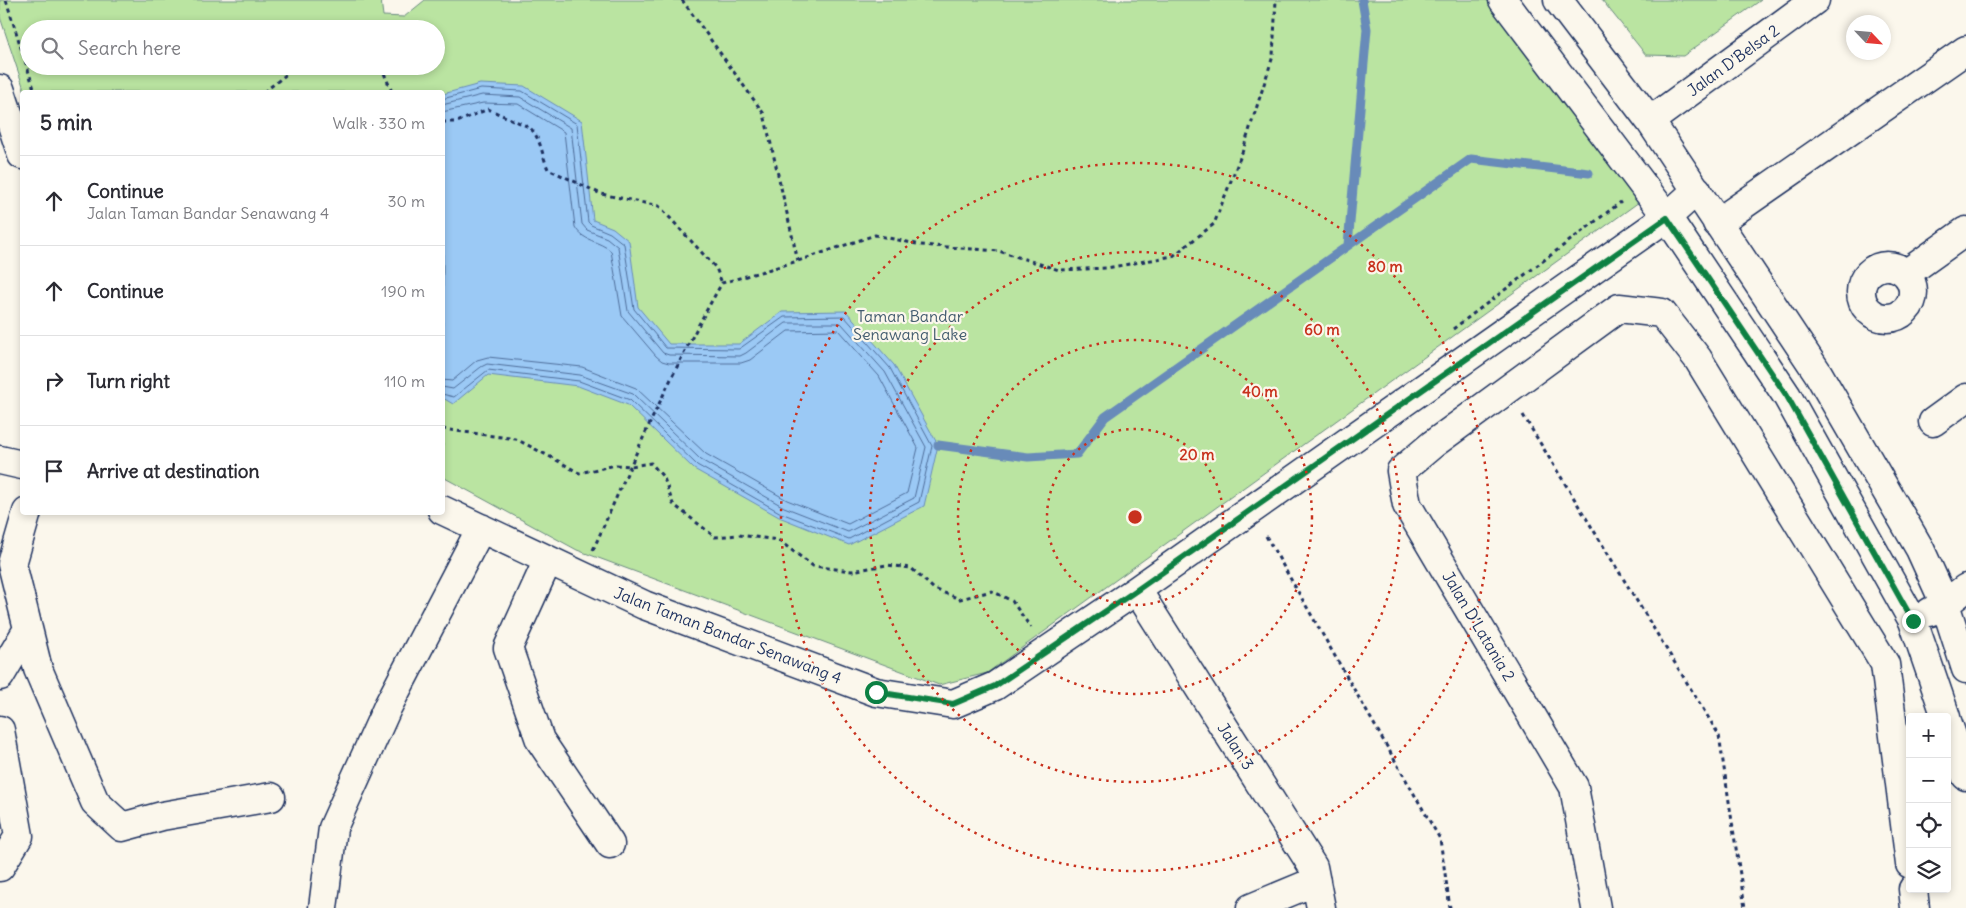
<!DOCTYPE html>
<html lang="en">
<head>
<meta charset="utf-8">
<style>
	:root { --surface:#fff; --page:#f7f7f7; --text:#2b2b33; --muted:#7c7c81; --line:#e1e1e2 }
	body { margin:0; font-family:Delius,sans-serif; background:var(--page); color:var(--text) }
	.controls { position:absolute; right:15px; bottom:15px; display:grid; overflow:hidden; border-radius:5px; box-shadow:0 2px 8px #0003 }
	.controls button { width:45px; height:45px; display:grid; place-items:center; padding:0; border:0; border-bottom:1px solid var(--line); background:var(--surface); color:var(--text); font:25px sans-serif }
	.compass { position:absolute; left:1846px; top:15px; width:45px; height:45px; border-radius:50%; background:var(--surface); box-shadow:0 2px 8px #0003; rotate:116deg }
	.stop { position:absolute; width:15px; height:15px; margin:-11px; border:4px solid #0b8043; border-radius:50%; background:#fff }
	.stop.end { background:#0b8043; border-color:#fff; box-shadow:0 1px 5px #0008 }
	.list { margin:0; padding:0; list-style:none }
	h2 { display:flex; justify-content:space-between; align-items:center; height:65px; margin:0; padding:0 20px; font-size:21px }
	h2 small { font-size:16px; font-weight:400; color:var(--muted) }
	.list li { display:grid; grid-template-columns:32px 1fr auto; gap:15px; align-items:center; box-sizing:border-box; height:90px; padding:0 20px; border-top:1px solid var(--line) }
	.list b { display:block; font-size:19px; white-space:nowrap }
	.list p { margin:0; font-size:16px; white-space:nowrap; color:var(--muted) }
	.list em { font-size:16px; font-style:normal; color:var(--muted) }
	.icon { flex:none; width:28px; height:28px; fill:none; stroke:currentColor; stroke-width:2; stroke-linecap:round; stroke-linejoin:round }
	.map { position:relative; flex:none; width:1966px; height:908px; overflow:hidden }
	.search { position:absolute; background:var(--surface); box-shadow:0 2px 8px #0003; left:20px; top:20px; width:425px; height:55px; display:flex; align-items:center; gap:12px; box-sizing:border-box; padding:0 18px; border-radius:28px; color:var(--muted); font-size:19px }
	.panel { position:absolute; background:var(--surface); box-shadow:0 2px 8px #0003; left:20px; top:90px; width:425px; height:425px; border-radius:5px }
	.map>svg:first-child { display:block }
</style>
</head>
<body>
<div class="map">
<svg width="1966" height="908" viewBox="0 0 1966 908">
	<rect width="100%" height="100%" fill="#fbf7ec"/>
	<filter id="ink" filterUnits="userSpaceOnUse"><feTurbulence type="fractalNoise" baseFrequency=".02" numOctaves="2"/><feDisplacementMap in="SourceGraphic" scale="10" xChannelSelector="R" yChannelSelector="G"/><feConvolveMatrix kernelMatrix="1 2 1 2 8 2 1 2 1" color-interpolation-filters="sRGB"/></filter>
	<g filter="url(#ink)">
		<path fill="#bae4a1" stroke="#6a8a80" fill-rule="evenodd" d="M0,0H381L383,16L404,17L425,0H1487L1639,202L987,673L939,685L577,550L443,477L442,92H25L0,17ZM29,29H436V66H29Z
			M1602,0H1761L1683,56L1646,55Z"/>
		<path fill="#9bc9f5" stroke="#688bb9" d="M480,84L524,86L582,121L593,220L613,228L629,241L638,307L669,344H739L782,312L846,311L894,365L938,445L924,506L849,545L779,517L694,469L628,405L578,386L488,375L453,404L443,398V94Z"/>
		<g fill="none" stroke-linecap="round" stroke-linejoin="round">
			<path stroke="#4e6d9a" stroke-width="1" d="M442,99L481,89L522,91L577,124L588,222L591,225L610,233L624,244L634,309L666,348L739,349L784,317L844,316L890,368L932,446L919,502L849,539L781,513L697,465L630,400L579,381L488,370L454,397L442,394
				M442,105L482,95L520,97L571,128L582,224L587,230L607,238L618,247L628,311L663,353L669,355L740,356L746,353L786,323H841L885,372L926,447L914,498L848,532L784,507L701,460L633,394L580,375L487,364L481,367L453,389L442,387
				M442,112L483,103L518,104L564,132L575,227C582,241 600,241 611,251L622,316L656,356L662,361L669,363H741L750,360L788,331L838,330L879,376L918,448L907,493L848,524L787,500L706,454L636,388L582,367L488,357L477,360L452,381L442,380"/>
			<path stroke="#688bb9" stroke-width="9" d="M1348,245L1367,29L1362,0
				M938,445L1028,457L1077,454L1105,417L1471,159L1589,173"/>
			<defs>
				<path id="minor" d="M1503,0L1667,217L1787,396L1913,621L1946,717
					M1558,0L1650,121L1818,373L1920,549L1945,604L1966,669
					M0,89L22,155
					M1650,121L1815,0
					M1717,223L1966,50
					M1861 292a26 26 0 1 1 52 0a26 26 0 1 1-52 0Z
					M1907,273L1966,231
					M1933,422L1966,398
					M0,460L22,465
					M442,510L644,605L876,692L953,704L995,686L1137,590L1667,217L1697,190
					M27,512L12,564L38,669L95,802L122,827L162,816L271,797
					M548,560L508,648L540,740L610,844
					M1137,590L1313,867L1321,908
					M1930,612L1945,604L1966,588
					M0,676L28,629
					M1947,721L1966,776
					M0,730L19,836L0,867
					M1913,889L1915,908
					M323,908L333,828L388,706L481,528
					M1251,908L1316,881
					M1596,908L1574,787L1407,505L1401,471L1433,444L1619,308L1662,313L1698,359L1885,664L1910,864"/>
			</defs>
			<use href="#minor" stroke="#1b2f5e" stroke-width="31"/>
			<path stroke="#1b2f5e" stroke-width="3" stroke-dasharray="4 4" stroke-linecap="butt" d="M6,0L35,92
				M682,0L764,114L798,261
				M340,29L348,22L364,29
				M381,66L392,92
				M264,92L297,66
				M442,122H457L488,109L529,127C541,137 542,156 548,169L601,194L659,206L716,268L722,283
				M1453,329L1621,202
				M1523,415L1719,735L1745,908
				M442,429L516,439L560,462L579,473L616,465L631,466L651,463L664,478L673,504L715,537L739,535L778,540L813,566L852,571L887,565L911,568L934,589L960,599L992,591L1012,601L1031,628
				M1266,536L1440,839L1450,908
				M593,550C633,460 672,369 722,283L798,261L875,235L921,245L999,251L1059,270L1107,268L1173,256L1214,224L1243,150L1273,56L1276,0"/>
			<use href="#minor" stroke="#fbf7ec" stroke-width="28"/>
		</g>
	</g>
	<g fill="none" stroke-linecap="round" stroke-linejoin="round" filter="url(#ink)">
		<path stroke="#0b8043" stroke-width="6" d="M876,692L953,704L995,686L1137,590L1667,218L1787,396L1913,621"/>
	</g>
	<g fill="none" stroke="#c8321e" stroke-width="2.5" stroke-dasharray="2.5 5">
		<circle cx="1135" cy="517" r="88"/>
		<circle cx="1135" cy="517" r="177"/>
		<circle cx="1135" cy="517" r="265"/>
		<circle cx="1135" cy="517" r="354"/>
	</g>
	<g text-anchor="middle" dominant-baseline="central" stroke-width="4.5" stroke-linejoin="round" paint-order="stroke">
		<g font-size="16" fill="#1b2f5e" stroke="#fbf7ec">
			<text transform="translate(1733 60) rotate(-36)">Jalan D'Belsa 2</text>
			<text transform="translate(1479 626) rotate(59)">Jalan D’Latania 2</text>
			<text transform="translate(728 635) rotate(21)">Jalan Taman Bandar Senawang 4</text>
			<text transform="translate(1236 746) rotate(57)">Jalan 3</text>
		</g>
		<g font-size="16" fill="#435c6f" stroke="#fbf7ec">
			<text x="910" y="316">Taman Bandar<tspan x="910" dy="18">Senawang Lake</tspan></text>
		</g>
	</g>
	<circle cx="1135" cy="517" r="8" fill="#c8321e" stroke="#fbf7ec" stroke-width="2.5"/>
	<g font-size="15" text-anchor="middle" font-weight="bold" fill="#c8321e" stroke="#fbf7ec" stroke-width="4.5" stroke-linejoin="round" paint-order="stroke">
		<text x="1385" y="272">80 m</text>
		<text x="1322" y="335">60 m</text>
		<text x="1260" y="397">40 m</text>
		<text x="1197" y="460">20 m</text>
	</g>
</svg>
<div class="controls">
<button>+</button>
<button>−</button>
<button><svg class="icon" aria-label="locate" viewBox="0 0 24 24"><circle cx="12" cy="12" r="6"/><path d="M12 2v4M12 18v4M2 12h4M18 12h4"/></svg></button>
<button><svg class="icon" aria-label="layers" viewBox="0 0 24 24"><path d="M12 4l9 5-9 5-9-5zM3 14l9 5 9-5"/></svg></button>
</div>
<svg class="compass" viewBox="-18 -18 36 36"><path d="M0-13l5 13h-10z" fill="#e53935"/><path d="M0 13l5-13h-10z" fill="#7c7c81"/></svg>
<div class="stop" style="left:876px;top:692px"></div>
<div class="stop end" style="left:1913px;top:621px"></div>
<div class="search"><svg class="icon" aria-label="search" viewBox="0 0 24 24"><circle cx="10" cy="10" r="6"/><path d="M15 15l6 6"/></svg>Search here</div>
<section class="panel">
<h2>5 min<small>Walk · 330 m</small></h2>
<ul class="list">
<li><svg class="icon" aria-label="ahead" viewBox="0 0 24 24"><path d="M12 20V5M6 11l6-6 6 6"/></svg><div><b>Continue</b><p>Jalan Taman Bandar Senawang 4</p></div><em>30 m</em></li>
<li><svg class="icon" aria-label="ahead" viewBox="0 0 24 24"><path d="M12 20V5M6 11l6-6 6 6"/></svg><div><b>Continue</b></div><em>190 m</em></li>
<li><svg class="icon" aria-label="right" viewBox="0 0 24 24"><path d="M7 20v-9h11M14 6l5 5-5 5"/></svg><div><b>Turn right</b></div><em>110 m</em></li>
<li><svg class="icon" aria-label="arrive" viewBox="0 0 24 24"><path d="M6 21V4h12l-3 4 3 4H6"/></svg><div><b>Arrive at destination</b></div></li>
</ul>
</section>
</div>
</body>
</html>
